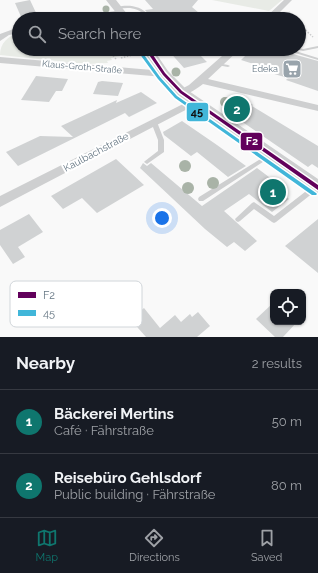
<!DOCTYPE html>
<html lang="en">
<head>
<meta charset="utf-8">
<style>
	:root { --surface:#171b24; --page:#20242c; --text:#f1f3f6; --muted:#9ea1a6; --line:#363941; --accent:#0f766e }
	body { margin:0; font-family:Raleway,sans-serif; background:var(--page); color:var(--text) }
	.controls { position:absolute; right:12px; bottom:12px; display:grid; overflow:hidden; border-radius:8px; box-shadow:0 1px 3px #0004 }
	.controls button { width:36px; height:36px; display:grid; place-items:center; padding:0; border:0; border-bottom:1px solid var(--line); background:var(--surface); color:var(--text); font:20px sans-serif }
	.you { position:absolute; left:162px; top:218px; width:14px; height:14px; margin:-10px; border:3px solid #fff; border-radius:50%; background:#1a73e8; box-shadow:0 0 0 6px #1a73e833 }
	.badge { display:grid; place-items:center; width:26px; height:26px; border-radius:50%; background:var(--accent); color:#fff; font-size:13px; font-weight:700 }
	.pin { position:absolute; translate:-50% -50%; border:2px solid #fff; box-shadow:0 1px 4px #0006 }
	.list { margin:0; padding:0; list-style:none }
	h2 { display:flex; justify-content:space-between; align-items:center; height:52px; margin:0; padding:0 16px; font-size:17px }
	h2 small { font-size:13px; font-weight:400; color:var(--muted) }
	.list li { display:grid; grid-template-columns:26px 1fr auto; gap:12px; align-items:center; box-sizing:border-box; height:64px; padding:0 16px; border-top:1px solid var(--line) }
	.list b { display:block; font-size:15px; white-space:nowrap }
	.list p { margin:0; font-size:13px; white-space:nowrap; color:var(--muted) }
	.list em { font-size:13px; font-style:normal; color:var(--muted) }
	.icon { flex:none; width:22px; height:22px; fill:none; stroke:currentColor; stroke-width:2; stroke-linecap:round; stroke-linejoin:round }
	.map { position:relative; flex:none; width:318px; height:337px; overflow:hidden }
	.search { position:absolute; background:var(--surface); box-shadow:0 1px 3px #0004; left:12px; right:12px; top:12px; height:44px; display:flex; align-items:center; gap:10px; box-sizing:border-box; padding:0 14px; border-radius:22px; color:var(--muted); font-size:15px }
	.sheet { height:180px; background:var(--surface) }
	nav { display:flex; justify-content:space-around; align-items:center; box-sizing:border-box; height:56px; border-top:1px solid var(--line); background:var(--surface); font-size:11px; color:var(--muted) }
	nav a { display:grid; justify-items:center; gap:2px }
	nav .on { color:var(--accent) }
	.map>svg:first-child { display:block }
</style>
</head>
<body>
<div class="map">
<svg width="318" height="337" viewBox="0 0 318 337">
	<rect width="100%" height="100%" fill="#f9f9f9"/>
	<path fill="#e8ebe6" d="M212,0H282L269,11Z
		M19,33V49H128L130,54L111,58L112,60L107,61L108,63L86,64L0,55C0,43 8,36 19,33Z"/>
	<path fill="#d0d2d3" d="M30,0L38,17L22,19L15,3Z
		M145,0H198L192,7L206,19H135V12L145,17L150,16L145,10L153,9Z
		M167,49H194L207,62L184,68Z
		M252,49H275L318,61V91L286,80L288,78L264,71L266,68L241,60Z
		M36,76L68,79L62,91H56L49,102L21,100Z
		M102,81L123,83L118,96L93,94L98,82Z
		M141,92L157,103L129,117L125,113L18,166L6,152L40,136L73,137L61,126L117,100L116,103Z
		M242,97L253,105L252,106L318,146V168L312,164L308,167L222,108Z
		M182,121L217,145L246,166L228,177L197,152L191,156L164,135L163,132Z
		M116,159L144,185L97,213L82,198L63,209L51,196Z
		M143,163L147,166L151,163L202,206L257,168L273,180L268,183L289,199L272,212L249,194L224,211L257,241L245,251L234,242L227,247L205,229L140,168Z
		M29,214L43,232L18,247L25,257L13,264L0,245V230Z
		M318,219V273L285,246Z
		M273,303V322H297L283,337H275L256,319Z
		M144,308L160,328L175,315L181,322L190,314L192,317L198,312L210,326L197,337H146L130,319Z"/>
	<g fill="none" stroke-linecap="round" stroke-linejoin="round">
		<path stroke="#cbcccd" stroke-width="1.5" stroke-dasharray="1.5 1.5" stroke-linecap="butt" d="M289,12L295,19
			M299,24L313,37
			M107,49L116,59
			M121,58L136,54"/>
		<path fill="#cecfd0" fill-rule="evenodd" d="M122,6C133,5 141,7 149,15L146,16C137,7 129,7 118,9L116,8Z
			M318,46V48L303,51L296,49H299V48L303,49Z
			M282,49H289L318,58V60Z
			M217,63L228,65L230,66L228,67L217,65Z
			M154,120L157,122L164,140V152L147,164L144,162L145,161L158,151V140L151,122Z
			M270,153L273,155L272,156L203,201H199L198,199L199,197Z
			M314,185H318V189L276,222L274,223L272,222L254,209L240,221L238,222L236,221L235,219L252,203L254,202L274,216Z"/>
		<path fill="#cecfd0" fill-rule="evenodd" d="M284,0H292L273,19H264Z
			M121,10L125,12L124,14L94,19H75L79,17Z
			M19,27V33L9,35L0,41V34Z
			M230,49H240L208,79L318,105V111L203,84C196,89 186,97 177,94L176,92L189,85Z
			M0,57L164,71L169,74L164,77L0,63Z
			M193,99L197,100L198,102L197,104L0,207V196Z"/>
		<path fill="#cecfd0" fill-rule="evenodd" d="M106,0H116L131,19H121Z
			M141,49H153L168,71L186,89L318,179V194L312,192L176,95L160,77Z"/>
		<defs>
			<path id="bus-1" d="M145,49H149L165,73L182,91L318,185V190L180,93L163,75Z"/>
			<path id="bus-2" d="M140,52H142L160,77L177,96L316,193L317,194L316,195H312L175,98L158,79L139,53Z"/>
		</defs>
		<use href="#bus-1" stroke="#fff" stroke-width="3"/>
		<use href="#bus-2" stroke="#fff" stroke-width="3"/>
		<use href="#bus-1" fill="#62005b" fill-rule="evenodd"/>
		<use href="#bus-2" fill="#41b6d9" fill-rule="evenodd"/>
	</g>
	<g fill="#a9b3a7">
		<circle cx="106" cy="9" r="3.5"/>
		<circle cx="176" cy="72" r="4.5"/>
		<circle cx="225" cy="102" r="5"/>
		<circle cx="185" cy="166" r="6"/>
		<circle cx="213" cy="183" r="6"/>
		<circle cx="188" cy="188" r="6"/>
	</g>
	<defs>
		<symbol id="supermarket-square" viewBox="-11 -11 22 22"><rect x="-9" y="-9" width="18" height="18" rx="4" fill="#99a4ac" stroke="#fff"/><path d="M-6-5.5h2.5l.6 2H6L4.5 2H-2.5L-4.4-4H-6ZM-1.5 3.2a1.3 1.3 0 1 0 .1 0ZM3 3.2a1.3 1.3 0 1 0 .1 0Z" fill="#fff"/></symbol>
	</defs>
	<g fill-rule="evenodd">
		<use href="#supermarket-square" x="281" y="58" width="22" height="22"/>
	</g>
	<g text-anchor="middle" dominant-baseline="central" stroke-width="4" stroke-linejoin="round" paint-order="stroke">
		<g font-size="9" fill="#657683" stroke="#fff">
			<text transform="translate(82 67) rotate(5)">Klaus-Groth-Straße</text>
		</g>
		<g font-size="9" fill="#657683" stroke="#fff" text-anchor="end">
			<text x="278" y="69">Edeka</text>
		</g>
		<g font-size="10" fill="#657683" stroke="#fff">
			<text transform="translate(96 152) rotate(-28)">Kaulbachstraße</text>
		</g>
	</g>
	<rect x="10" y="281" width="132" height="46" rx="6" fill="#fff" stroke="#d1d6da" stroke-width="1"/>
	<rect x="18" y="292" width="18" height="6" fill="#62005b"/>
	<rect x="18" y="310" width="18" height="6" fill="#41b6d9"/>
	<g font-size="11" fill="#657683">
		<text x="43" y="299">F2</text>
		<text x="43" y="317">45</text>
	</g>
	<g stroke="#fff" stroke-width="1.5">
		<rect x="186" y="102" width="23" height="20" rx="4" fill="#41b6d9"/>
		<rect x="240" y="132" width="23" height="19" rx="4" fill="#62005b"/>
	</g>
	<g font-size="11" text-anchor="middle" font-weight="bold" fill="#fff">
		<text x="252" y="145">F2</text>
	</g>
	<g font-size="11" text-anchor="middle" font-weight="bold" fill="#111">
		<text x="197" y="116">45</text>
	</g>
</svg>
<div class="controls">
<button><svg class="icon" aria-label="locate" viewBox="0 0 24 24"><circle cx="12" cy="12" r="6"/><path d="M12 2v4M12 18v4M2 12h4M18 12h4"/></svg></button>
</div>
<div class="you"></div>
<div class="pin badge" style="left:273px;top:192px">1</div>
<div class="pin badge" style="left:237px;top:109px">2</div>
<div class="search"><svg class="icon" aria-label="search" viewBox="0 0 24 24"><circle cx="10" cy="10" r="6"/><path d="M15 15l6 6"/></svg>Search here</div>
</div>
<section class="sheet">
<h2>Nearby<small>2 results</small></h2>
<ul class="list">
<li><span class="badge">1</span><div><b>Bäckerei Mertins</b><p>Café · Fährstraße</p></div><em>50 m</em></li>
<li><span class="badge">2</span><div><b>Reisebüro Gehlsdorf</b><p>Public building · Fährstraße</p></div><em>80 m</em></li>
</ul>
</section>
<nav>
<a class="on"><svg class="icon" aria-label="map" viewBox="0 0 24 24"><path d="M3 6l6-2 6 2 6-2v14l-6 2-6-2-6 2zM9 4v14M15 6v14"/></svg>Map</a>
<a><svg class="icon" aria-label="directions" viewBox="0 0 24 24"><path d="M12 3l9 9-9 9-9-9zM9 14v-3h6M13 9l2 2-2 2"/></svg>Directions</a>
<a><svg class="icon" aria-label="saved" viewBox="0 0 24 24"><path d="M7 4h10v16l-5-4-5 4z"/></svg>Saved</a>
</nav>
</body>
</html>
